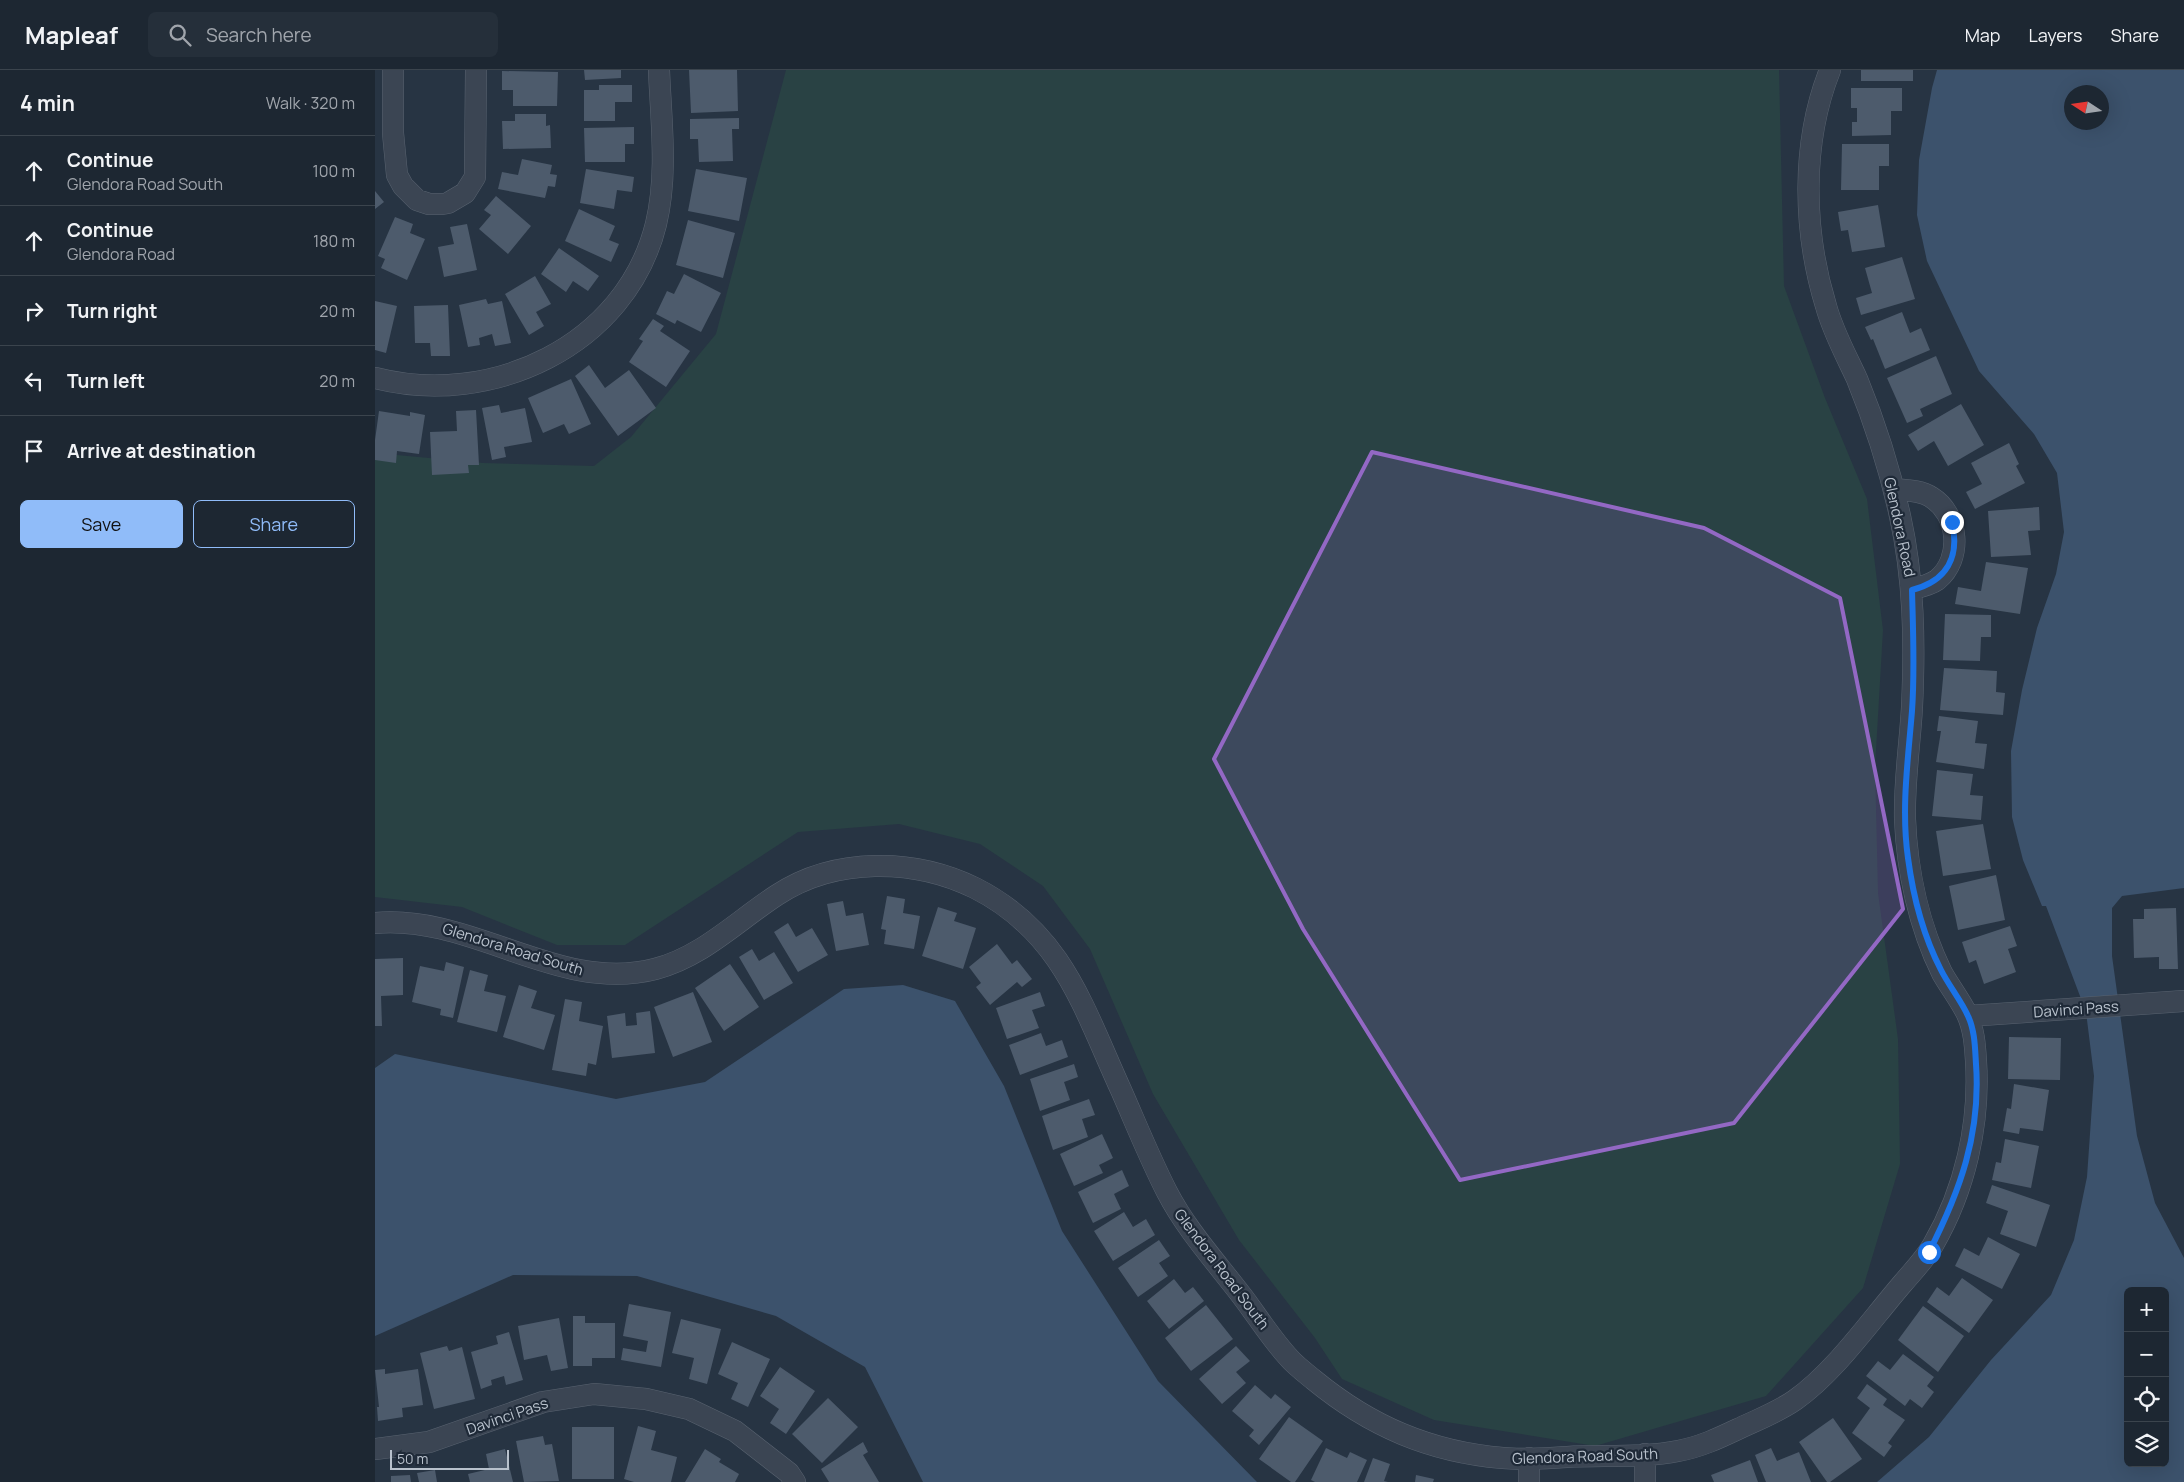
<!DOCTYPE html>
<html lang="en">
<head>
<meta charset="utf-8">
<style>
	:root { --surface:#1d2732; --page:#252f3a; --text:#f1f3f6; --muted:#a0a5ac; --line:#3b444d; --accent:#90bcf9 }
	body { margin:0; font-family:Manrope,sans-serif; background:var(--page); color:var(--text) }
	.controls { position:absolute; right:15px; bottom:15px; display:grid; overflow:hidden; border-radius:8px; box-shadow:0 5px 20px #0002 }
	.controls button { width:45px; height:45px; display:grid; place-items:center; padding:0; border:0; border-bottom:1px solid var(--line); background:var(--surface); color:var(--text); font:25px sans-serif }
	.compass { position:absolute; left:1689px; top:15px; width:45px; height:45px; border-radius:50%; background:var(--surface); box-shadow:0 5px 20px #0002; rotate:282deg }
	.scale { position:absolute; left:15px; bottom:12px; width:119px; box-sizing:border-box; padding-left:5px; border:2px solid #b8c1cc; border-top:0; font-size:14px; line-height:18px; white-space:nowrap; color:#b8c1cc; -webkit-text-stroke:4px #1f2a38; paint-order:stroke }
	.stop { position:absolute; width:15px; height:15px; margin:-11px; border:4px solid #1a73e8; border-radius:50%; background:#fff }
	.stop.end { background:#1a73e8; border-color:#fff; box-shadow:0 1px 5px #0008 }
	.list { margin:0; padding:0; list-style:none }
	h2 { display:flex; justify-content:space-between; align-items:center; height:65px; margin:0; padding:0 20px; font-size:21px }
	h2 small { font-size:16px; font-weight:400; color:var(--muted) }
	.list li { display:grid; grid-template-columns:32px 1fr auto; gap:15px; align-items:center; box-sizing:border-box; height:70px; padding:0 20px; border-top:1px solid var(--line) }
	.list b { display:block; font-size:19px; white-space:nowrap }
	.list p { margin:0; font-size:16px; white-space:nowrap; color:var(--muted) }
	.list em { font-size:16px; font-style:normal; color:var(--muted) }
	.actions { display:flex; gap:10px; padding:15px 20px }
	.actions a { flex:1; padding:11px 0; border:1px solid var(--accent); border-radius:8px; text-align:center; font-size:18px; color:var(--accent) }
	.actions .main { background:var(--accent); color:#111 }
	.icon { flex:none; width:28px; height:28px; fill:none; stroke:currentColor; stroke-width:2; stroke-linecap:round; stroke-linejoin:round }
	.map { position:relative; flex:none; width:1809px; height:1412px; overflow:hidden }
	header { display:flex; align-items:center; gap:30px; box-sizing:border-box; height:70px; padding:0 25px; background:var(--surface); border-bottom:1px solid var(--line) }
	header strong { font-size:24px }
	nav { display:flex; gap:28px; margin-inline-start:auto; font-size:18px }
	.search { width:350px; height:45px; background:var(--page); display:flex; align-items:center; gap:12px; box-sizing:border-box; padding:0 18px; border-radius:8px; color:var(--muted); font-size:19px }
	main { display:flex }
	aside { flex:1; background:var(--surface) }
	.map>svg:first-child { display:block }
</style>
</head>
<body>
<header>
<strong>Mapleaf</strong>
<div class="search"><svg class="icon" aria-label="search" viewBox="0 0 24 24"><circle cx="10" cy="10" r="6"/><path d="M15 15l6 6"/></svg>Search here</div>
<nav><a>Map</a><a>Layers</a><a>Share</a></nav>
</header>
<main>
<aside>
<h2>4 min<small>Walk · 320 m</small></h2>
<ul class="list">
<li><svg class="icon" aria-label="ahead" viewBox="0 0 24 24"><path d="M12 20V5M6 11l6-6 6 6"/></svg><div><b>Continue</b><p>Glendora Road South</p></div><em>100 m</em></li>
<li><svg class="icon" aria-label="ahead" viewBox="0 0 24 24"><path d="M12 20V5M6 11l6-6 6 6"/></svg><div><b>Continue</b><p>Glendora Road</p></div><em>180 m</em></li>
<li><svg class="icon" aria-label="right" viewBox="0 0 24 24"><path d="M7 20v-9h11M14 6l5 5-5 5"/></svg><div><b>Turn right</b></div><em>20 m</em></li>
<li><svg class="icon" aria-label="left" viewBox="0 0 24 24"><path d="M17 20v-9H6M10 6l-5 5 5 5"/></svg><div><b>Turn left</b></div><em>20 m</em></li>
<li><svg class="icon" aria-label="arrive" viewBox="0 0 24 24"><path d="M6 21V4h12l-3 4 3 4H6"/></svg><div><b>Arrive at destination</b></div></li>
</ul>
<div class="actions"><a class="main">Save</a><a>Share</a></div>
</aside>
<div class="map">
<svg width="1809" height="1412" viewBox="0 0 1809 1412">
	<rect width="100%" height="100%" fill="#273443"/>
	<path fill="#294244" d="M411,0H1404L1409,216L1450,328L1492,429L1508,560L1500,698L1503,823L1523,969L1525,1094L1488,1218L1391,1326L1220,1376L1059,1350L967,1309L940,1268L864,1170L778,1024L715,879L668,816L605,774L524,754L423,762L250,875H182L87,837L0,827V383L108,393L219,396L256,367L341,264Z"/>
	<path fill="#3c526c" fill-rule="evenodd" d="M1562,0H1809V818L1747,826L1737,838V886L1762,1066L1780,1133L1809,1188V1412H1502L1554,1367L1616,1290L1676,1225L1699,1170L1712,1107L1719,1006L1711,942L1671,836H1667L1648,790L1637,747L1636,681L1647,620L1662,558L1681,504L1689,462L1682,403L1659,364L1604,301L1552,191L1542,145L1544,90L1557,18ZM1696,22H1726V52H1696ZM1753,1221H1790V1393H1753Z
		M528,915L580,931L629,1016L687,1161L783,1311L882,1412H548L490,1297L401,1246L262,1206L138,1205L0,1266V998L20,984L241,1029L330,1012L469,919Z"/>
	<path fill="#4d5b6c" d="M209,0H246V8L210,10Z
		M314,0H362L363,41L316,43Z
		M1486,0H1538V11H1486Z
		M127,1L183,2L182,36H138V20H127Z
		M224,15H257V32H240V51H209V20H224Z
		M1476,18H1527V41H1516V65L1477,66V52H1482V38H1476Z
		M140,44H171V56L175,55L176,78L128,79L127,51H140Z
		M364,48V59H357L358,91L324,92L323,69H315V49Z
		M259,57V74H250V92H210L209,58Z
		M1467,74H1514V96H1504V120H1466Z
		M147,89L177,95L175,104L182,105L180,117L173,116L170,128L123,119L127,102L143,105Z
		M211,99L259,107L257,122L242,120L239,139L205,133Z
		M321,99L372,108L364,151L313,141Z
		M0,121L9,132L0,139Z
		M121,126L156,156L133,184L104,159L116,145L109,140Z
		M1503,135L1510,177L1477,182L1473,160L1466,161L1463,142Z
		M204,139L240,156L234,170L244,174L236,192L190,171Z
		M20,147L38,154L35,163L50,169L32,210L6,198L10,189L3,186Z
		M313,150L360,163L348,208L301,195Z
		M92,154L102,200L69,207L63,177L79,174L75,157Z
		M184,178L224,206L213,221L198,211L191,222L166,204Z
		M1527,187L1540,229L1486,245L1481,228L1497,223L1490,198Z
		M309,204L346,223L326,262L302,250L300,254L281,244L292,221L299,224Z
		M160,206L176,234L161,242L169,256L154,265L130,224Z
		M111,229L113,234L127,231L136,273L120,276L117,264L104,268L105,275L93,277L84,235Z
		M0,231L22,236L11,283L0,280Z
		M73,235L75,286H56L55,273H40L39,236Z
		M1527,242L1535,263L1546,258L1555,280L1510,299L1498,269L1496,270L1490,257Z
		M278,249L289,256L285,261L315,281L291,317L254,292L268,271L264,269Z
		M1561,286L1577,324L1545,339L1548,346L1532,353L1512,308Z
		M214,295L230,318L254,300L281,338L243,366L200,306Z
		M196,309L216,354L194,364L189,354L168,363L153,328Z
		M1586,334L1609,375L1573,396L1559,371L1543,381L1533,365Z
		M124,335L126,343L150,338L157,372L129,377L131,387L117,390L107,338Z
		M101,340L104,395H93L94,403L57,405L55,362L82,361L81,341Z
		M4,341L35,346V342L50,345L44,384L22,381L21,393L0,390V370Z
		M1634,373L1644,394L1641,396L1650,413L1600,439L1591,422L1607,414L1596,393Z
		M1664,437L1665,460L1653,461L1656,485L1616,487L1613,441Z
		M1611,492L1653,498L1645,544L1580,534L1583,517L1606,521Z
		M1570,544L1616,545V567H1606L1605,591L1568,590Z
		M1569,598L1622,601L1621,622L1630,623L1628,645L1565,640Z
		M1564,646L1603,651L1600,673L1612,674L1609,699L1561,692L1566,661H1562Z
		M1562,700L1598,704L1595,725L1608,726L1606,750L1557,746Z
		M1608,754L1616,799L1568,806L1561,761Z
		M1621,805L1630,850L1583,860L1574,816Z
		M512,826L530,829L528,843L545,846L539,879L509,874L511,860L506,859Z
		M468,831L471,846L488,843L494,875L461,881L452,834Z
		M563,837L582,843L579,851L601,858L588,899L547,886Z
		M1801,838L1803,899H1784V887L1759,888L1758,849H1769V839Z
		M413,853L421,867L437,858L453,885L423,902L399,862Z
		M1635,856L1642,876L1633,879L1641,902L1609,914L1601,890L1594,893L1587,872Z
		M622,874L637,894L642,890L657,909L647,917L642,912L615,935L601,917L606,913L594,897Z
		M377,879L384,891L399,882L418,913L389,930L364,887Z
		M28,888V925L6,926L7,956H0V889Z
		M71,892L89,897L78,948L65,945L66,939L37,932L45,896L69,901Z
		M355,894L384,937L349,961L320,918Z
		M95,900L113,905L109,921L131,926L122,962L82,952Z
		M144,915L162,921L156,938L180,945L169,980L128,967Z
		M318,922L337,972L298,987L279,937Z
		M665,922L670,936L657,940L664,958L632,969L621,938Z
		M190,929L207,932L204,951L228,956L221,995L213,993L211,1006L177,1000Z
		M275,941L280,983L237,988L232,946L250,943L251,956L262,955L261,943Z
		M666,963L671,976L687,970L693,987L645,1005L634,975Z
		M1634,967L1686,968L1685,1010L1633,1009Z
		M699,994L703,1007L689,1012L695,1030L665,1041L655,1009Z
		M1639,1014L1674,1020L1668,1061L1645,1058L1644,1064L1628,1061L1632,1038L1636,1039Z
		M714,1029L720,1045L707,1049L713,1067L678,1080L667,1046Z
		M727,1064L738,1088L724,1095L728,1103L699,1116L685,1084Z
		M1630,1069L1664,1076L1656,1118L1617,1110L1621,1092L1626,1093Z
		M747,1100L754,1116L739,1124L746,1139L718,1153L703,1122Z
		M1617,1115L1675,1135L1661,1177L1625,1164L1633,1141L1611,1133Z
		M749,1142L758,1157L771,1149L780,1165L738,1191L719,1161Z
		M1613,1167L1645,1184L1627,1219L1580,1196L1589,1178L1604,1186Z
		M784,1170L795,1186L784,1193L793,1206L763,1227L743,1198Z
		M1587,1208L1618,1230L1594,1263L1552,1232L1562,1217L1574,1226Z
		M799,1209L810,1223L818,1217L829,1231L794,1259L772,1231Z
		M254,1234L296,1242L286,1297L246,1290L248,1278L271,1282L273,1271L248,1266Z
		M831,1235L858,1269L816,1301L790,1268Z
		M1548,1236L1589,1266L1563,1302L1523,1270Z
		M198,1246H210V1253H240V1288H217V1296H198Z
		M184,1248L193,1298L176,1301L172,1285L149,1290L143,1256Z
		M306,1249L346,1259L332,1314L314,1309L319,1288L297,1283Z
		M134,1262L148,1310L131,1315L129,1306L116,1310L117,1315L106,1319L96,1282L123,1274L121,1266Z
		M357,1272L395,1289L373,1337L356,1329L363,1313L343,1304Z
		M72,1276L74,1281L87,1277L100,1329L59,1339L45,1283Z
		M861,1276L875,1291L861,1302L871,1313L847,1334L824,1309Z
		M1528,1284L1559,1307L1552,1316L1559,1322L1547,1338L1535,1329L1530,1336L1491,1306L1503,1291L1515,1300Z
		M405,1297L440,1321L411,1364L395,1353L404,1339L385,1326Z
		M10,1299V1304L43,1299L48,1335L27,1338L28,1347L3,1351L2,1337H4L0,1300Z
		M1492,1314L1512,1329L1508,1335L1530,1350L1513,1373L1517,1376L1509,1387L1477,1363L1495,1338L1482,1328Z
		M880,1315L896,1329L900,1324L916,1337L884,1375L874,1366L879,1360L857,1341Z
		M453,1328L483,1357L447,1393L417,1364Z
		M914,1347L948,1371L920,1412H916L884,1389Z
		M1458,1348L1487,1389L1455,1412H1452L1424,1372Z
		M263,1356L281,1361L276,1380L302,1387L296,1412H259L249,1409Z
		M197,1357H239V1409H197Z
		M168,1366L170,1375L177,1374L184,1411L149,1412L141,1371Z
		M488,1372L493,1382L488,1385L504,1412H454L446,1399Z
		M951,1378L972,1388L975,1382L992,1390L982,1412H940L936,1410Z
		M1396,1378L1402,1391L1424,1382L1436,1412H1391L1380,1385Z
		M130,1379L138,1412H95L93,1404L114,1399L111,1384Z
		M330,1379L346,1389L344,1392L364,1404L360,1412H310Z
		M998,1388L1015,1394L1009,1411L1013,1412H989Z
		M1375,1390L1383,1412H1339L1336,1405Z
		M60,1400L62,1412H44L42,1403Z
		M35,1405L36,1412H16V1406Z
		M1041,1405L1059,1409L1058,1412H1040Z"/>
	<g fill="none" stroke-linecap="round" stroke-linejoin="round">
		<defs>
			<path id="minor" d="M18,0V63L22,105L28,116L42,130L54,134H67L73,133L90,123L100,107L101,0
				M0,308C116,338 251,276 281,154C293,104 286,51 284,0
				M1519,419C1530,420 1546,420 1556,427C1584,444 1588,489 1562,510C1555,515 1546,517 1537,519
				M0,853C98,844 184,924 280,899C327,887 362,851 402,825C460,787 539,788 600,818C687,862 708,937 746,1020C761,1054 775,1089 792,1122C811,1159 841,1192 867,1226C883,1247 897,1270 915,1289C920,1295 933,1305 939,1310C995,1356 1055,1382 1128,1388C1149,1390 1171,1388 1192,1387C1227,1385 1269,1388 1303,1381C1325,1377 1344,1368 1363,1359C1382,1350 1403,1342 1420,1330C1460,1302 1496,1250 1528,1213C1539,1200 1550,1189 1558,1175C1590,1120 1605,1054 1601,991C1600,975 1599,959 1592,944C1585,930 1575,917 1567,903C1544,856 1532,801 1530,749C1529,711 1535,674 1537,637C1540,573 1539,509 1525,446C1515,400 1500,353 1482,309C1471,285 1458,262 1451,236C1428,161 1426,73 1455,0
				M1593,946L1809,931
				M0,1379L54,1372L168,1332L219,1324L271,1329L314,1339L360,1361L414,1403L420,1412
				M1270,1384V1412
				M1154,1388V1412"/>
		</defs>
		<use href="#minor" stroke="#596370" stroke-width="22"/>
		<use href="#minor" stroke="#3b4553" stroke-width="21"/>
	</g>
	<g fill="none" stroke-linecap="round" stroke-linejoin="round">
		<path stroke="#1a73e8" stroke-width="6" d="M1554,1182C1585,1121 1606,1064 1601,994C1600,978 1600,961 1593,946C1586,930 1574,916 1566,900C1549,867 1538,826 1533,788C1526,739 1533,690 1537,641C1540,600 1538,560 1537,520C1572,511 1585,487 1577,452"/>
	</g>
	<path fill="#9368c4" fill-opacity="0.2" stroke="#9368c4" stroke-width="4" stroke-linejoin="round" d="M997,382L1329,458L1465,528L1528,839L1359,1053L1085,1110L928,859L839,689Z"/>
	<g text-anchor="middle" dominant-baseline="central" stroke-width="4.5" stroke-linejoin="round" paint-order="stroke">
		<g font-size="15" fill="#b8c1cc" stroke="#1f2a38">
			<text transform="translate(1525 457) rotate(78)">Glendora Road</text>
			<text transform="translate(138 879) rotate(17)">Glendora Road South</text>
			<text transform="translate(1701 939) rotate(-4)">Davinci Pass</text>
			<text transform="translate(847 1199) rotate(53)">Glendora Road South</text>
			<text transform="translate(132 1346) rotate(-19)">Davinci Pass</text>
			<text transform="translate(1210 1386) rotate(-2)">Glendora Road South</text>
		</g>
	</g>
</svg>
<div class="controls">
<button>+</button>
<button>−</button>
<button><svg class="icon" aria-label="locate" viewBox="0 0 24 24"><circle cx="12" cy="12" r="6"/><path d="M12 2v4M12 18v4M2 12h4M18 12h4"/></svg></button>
<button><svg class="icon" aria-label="layers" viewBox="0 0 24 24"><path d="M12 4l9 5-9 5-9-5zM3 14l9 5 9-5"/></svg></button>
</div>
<svg class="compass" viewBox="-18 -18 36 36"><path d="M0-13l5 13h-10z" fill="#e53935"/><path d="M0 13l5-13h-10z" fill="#a0a5ac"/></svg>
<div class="scale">50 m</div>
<div class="stop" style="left:1554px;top:1182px"></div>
<div class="stop end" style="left:1577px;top:452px"></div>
</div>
</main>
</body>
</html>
